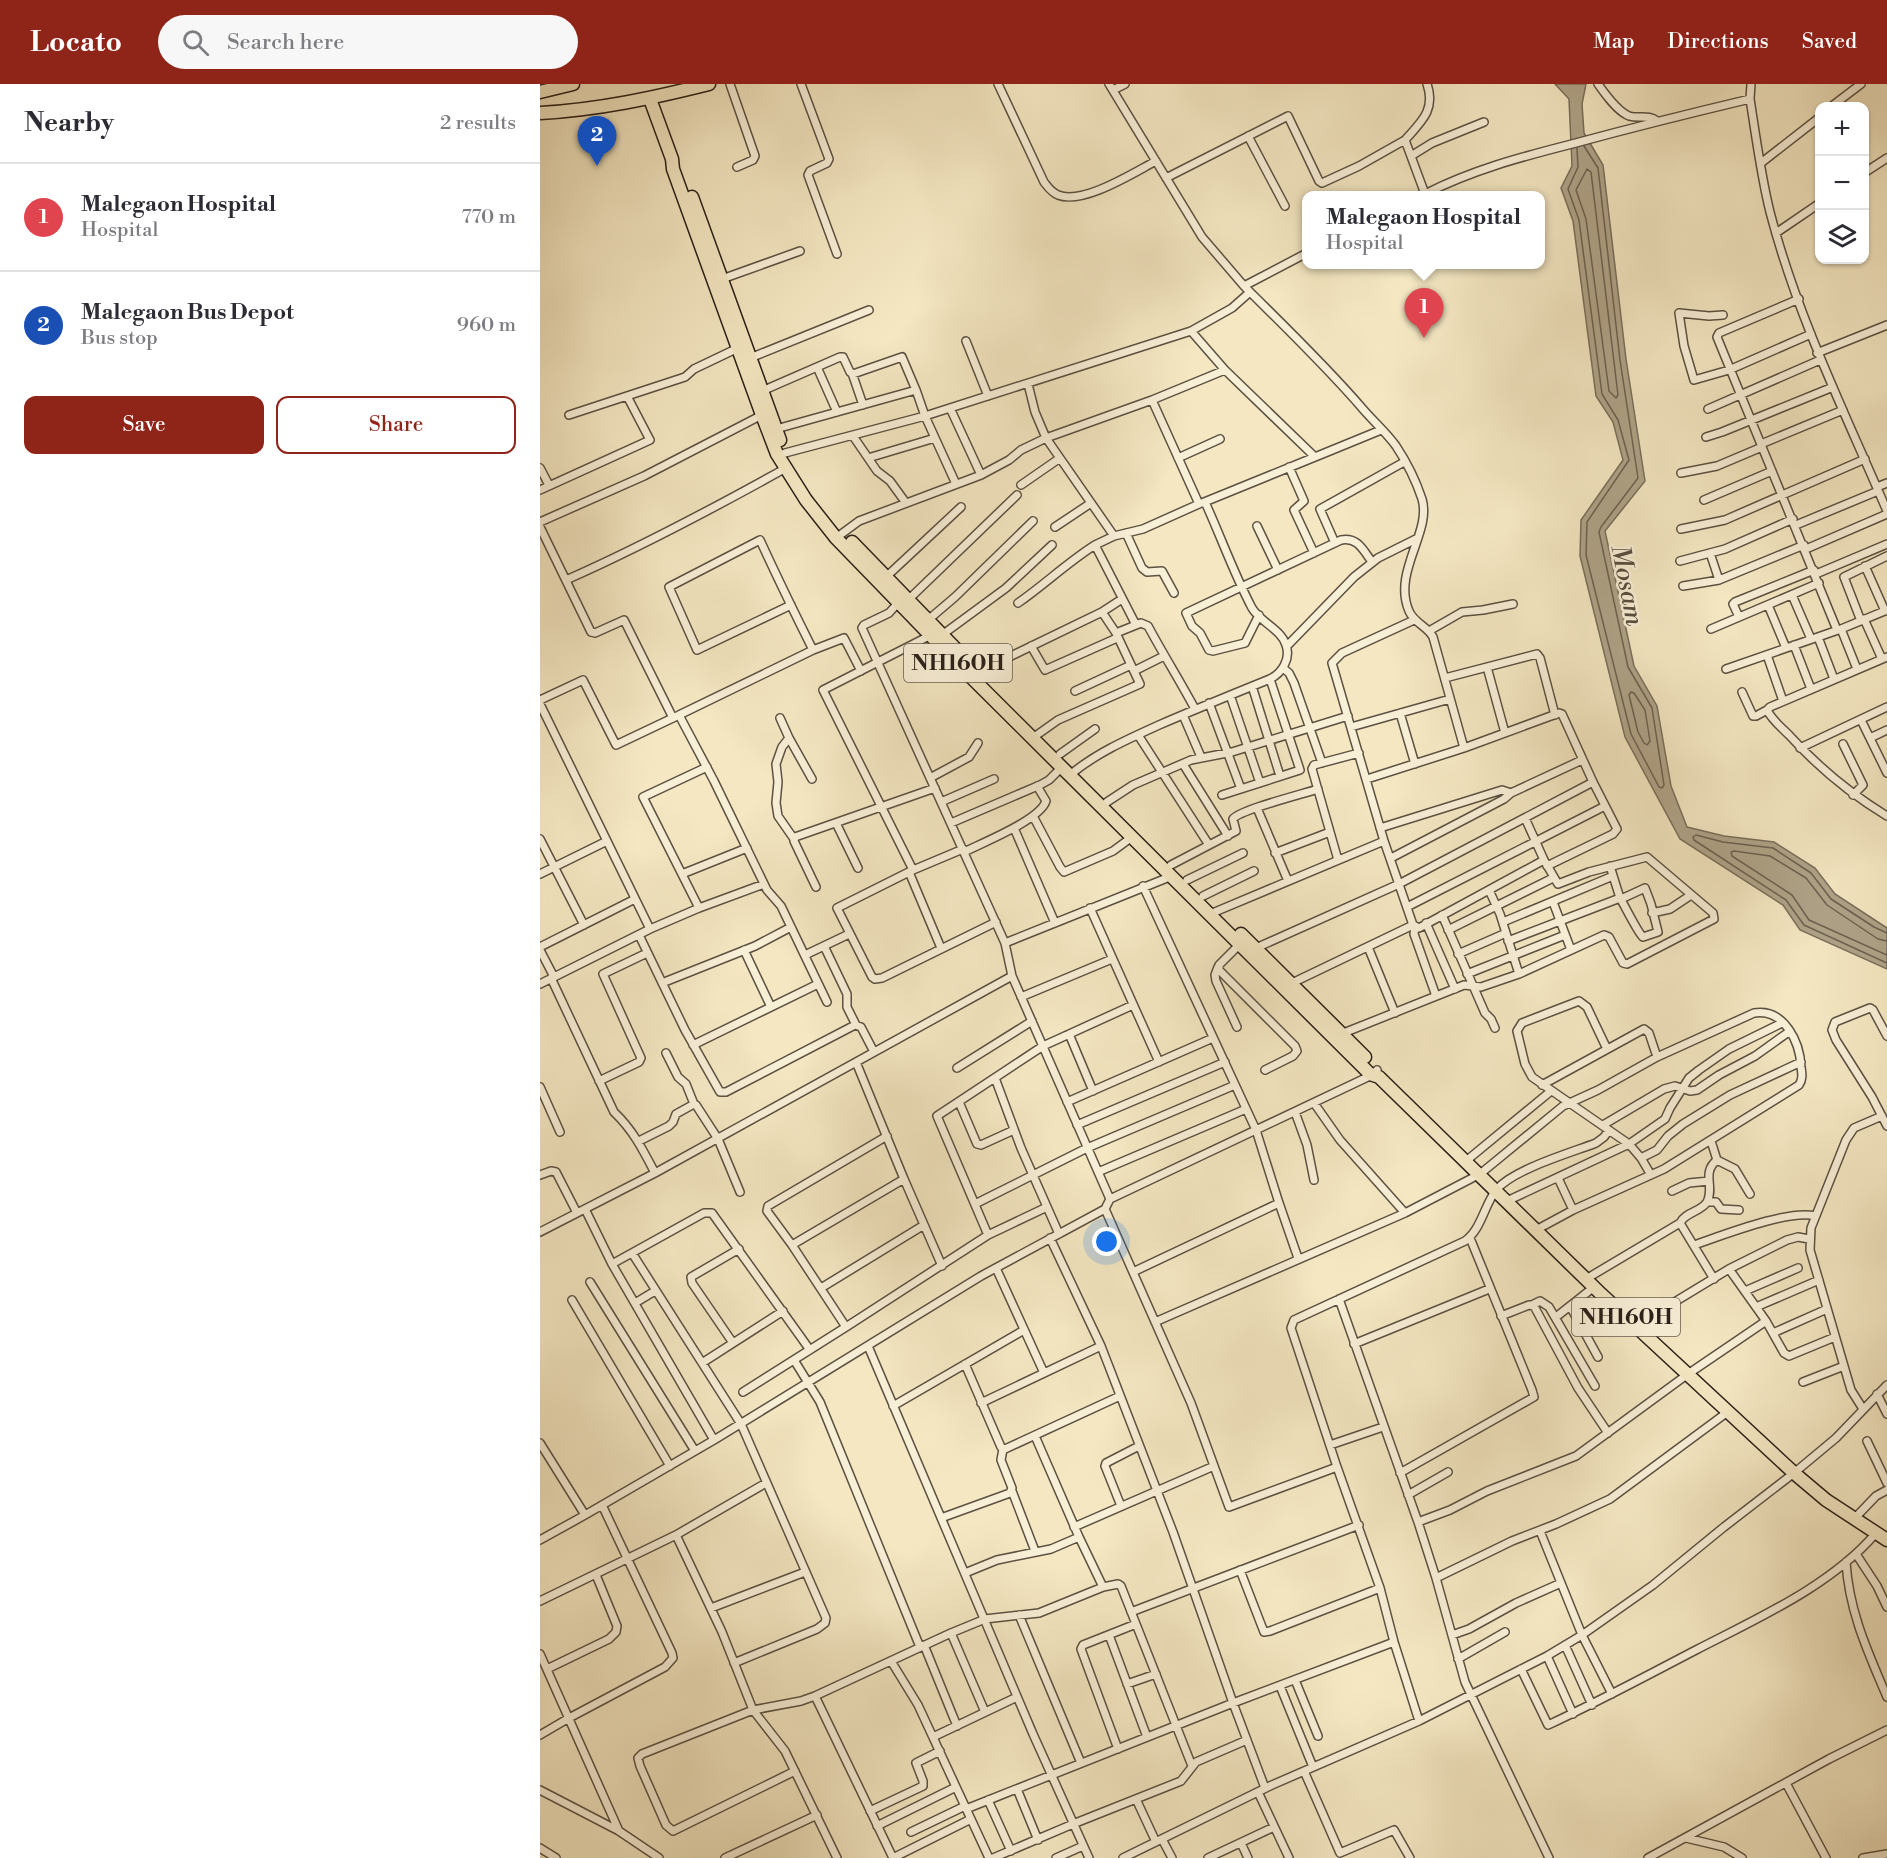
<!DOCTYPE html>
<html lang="en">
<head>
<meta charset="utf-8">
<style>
	:root { --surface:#fff; --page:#f7f7f7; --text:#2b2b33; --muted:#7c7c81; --line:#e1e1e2; --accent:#8f2418 }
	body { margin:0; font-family:"Libre Bodoni",serif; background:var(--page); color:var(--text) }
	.controls { position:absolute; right:18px; top:18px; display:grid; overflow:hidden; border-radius:12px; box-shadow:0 2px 4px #0004 }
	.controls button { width:54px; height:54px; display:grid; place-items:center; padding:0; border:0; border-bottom:2px solid var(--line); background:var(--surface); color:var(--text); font:30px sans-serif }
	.you { position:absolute; left:567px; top:1158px; width:21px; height:21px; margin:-15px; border:4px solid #fff; border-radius:50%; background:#1a73e8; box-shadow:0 0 0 9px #1a73e833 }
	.badge { display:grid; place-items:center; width:39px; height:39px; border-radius:50%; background:var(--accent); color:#fff; font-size:20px; font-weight:700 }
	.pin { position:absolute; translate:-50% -50px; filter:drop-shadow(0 2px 3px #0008) }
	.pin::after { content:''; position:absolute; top:32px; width:21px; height:18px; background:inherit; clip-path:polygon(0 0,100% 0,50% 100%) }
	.popup { position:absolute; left:762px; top:107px; width:243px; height:78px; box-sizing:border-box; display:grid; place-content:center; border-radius:12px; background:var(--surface); filter:drop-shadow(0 2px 4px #0005); font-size:20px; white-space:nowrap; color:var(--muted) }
	.popup b { font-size:22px; color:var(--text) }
	.popup::after { content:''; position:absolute; left:50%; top:100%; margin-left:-12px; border:12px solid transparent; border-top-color:var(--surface) }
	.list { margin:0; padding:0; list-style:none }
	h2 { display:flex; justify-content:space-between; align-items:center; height:78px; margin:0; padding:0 24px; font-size:26px }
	h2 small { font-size:20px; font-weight:400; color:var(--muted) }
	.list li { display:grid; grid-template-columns:39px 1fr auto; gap:18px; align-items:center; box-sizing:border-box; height:108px; padding:0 24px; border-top:2px solid var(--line) }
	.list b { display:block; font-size:22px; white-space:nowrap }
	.list p { margin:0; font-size:20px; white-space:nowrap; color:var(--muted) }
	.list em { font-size:20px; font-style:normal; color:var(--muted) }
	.actions { display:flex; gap:12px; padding:18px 24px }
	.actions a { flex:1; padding:14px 0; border:2px solid var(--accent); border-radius:12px; text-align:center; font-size:21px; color:var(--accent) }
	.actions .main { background:var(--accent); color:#fff }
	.icon { flex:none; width:33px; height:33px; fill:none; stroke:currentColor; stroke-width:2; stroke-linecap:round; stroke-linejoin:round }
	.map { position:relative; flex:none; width:1347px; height:1774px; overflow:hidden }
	header { display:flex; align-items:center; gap:36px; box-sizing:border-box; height:84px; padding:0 30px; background:var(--accent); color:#fff }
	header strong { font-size:28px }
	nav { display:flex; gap:33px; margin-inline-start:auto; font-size:21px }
	.search { width:420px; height:54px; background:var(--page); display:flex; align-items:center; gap:15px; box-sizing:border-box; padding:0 21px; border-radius:33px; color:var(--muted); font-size:22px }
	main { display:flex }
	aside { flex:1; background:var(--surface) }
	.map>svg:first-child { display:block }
</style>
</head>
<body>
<header>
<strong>Locato</strong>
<div class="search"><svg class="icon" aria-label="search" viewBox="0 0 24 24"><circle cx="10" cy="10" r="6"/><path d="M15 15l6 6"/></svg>Search here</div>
<nav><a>Map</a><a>Directions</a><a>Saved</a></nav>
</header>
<main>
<aside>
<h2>Nearby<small>2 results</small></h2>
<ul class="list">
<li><span class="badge" style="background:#e0444e">1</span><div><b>Malegaon Hospital</b><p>Hospital</p></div><em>770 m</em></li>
<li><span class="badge" style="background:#1a4fb4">2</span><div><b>Malegaon Bus Depot</b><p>Bus stop</p></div><em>960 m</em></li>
</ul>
<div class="actions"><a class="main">Save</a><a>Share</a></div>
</aside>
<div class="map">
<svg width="1347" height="1774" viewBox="0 0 1347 1774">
	<rect width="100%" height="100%" fill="#f4e7c2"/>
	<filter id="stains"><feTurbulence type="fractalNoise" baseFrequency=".00333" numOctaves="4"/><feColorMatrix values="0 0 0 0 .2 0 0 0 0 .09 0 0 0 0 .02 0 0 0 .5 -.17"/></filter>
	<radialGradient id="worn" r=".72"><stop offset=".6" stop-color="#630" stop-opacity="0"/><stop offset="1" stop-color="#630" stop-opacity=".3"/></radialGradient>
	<path fill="#afa388" stroke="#796e5b" stroke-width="1.5" d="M1015,0H1046L1042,20L1044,49L1063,81L1086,275L1105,397L1065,447L1094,582L1117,622L1131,702L1147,743L1184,752L1234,758L1275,784L1295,810L1347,844V885L1260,846L1243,821L1140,755L1085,653L1040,472L1041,436L1083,376L1073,338L1056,312L1033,137L1021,104L1032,82L1029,15Z"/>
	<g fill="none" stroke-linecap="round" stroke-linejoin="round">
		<path stroke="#6c6150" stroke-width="1.5" d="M1037,64L1038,83L1028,105L1039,136L1062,310L1078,336L1089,376L1047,438L1046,471L1091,650L1119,703L1122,704L1124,701L1112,624L1088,583L1059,448L1061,443L1098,394L1080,276L1058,84L1044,62
			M1047,85L1051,88L1078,311L1076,314L1069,307L1046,135L1036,106Z
			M1091,608L1094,609L1105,626L1110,657L1107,661L1104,659L1098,648L1089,611Z
			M1347,849L1334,843L1291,815L1271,789L1233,764L1183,758L1156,751L1153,753L1154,756L1246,816L1264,841L1347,879
			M1347,857L1338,855L1287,821L1266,794L1230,772L1194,767L1191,768L1192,772L1252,811L1269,836L1347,871"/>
		<defs>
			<path id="street" d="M190,0L215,72L213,76L197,83
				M261,0L289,75L287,79L270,87L268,91L297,170
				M458,0L504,98C508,103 511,108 518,111C543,121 593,89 616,77
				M569,0L662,153L704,202L767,169
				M1058,0C1065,10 1077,27 1089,32C1099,35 1109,30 1117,37
				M573,6L585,0
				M1210,15C1216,53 1221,92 1230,128C1257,232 1305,329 1347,427
				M1292,22L1321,0
				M708,52L745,122
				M871,72L892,59L944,38
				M1221,79L1280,33
				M1324,89L1347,74
				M626,94L748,32L779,97L782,99L819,82L865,56
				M885,110C932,86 981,73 1032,60C1091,44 1151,29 1210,15L1211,0
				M882,112L885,110L865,56C881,38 896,26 887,0
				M1236,149L1280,119
				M182,195L260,167
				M704,202C744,242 785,281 822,324C833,337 846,348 856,362C866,377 876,397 882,415C892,448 852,488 869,527C874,539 887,542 893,553L924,664
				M1259,215L1179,249L1177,253L1297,546
				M1183,231L1169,232L1139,229L1144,262L1154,296L1189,286L1271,250
				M426,257L448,312
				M1277,269L1347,241
				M210,274L329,226
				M277,283L297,328
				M312,289L323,321
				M488,300L495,328L506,354L574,452L603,445L659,420L612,316
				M222,307L300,273H303L310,288L313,290L362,273L376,306
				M410,324L441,391
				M1168,325L1280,276
				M29,331L87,312
				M236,345L376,306L385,332L416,400
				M313,352L337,387L350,397L366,419
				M1166,353L1182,348L1293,303
				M1221,360L1303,326
				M245,369L385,332L651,247L692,224L710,208
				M775,373L841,346
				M328,374L395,354
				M638,374L680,355
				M749,383L764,417L754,426L774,469
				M0,384L9,401
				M1141,389L1177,382L1222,363
				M481,401L520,374
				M1337,403L1347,399
				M0,406L110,356L87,312L145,293L154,285L198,264
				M1164,416L1232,387
				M662,419L775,373L685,286
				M0,438L104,392L222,331
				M1256,441L1338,407
				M717,442L738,486
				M0,443L51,548L55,549L84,536L133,634
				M515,443L551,419
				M1141,445L1185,436L1325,375
				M586,449L602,484L607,488L622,487L634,509
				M574,452L555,461L596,541
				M296,454L319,437L441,391L469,376L481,366L506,354L612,316L685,286L651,247
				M795,459L780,425L864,378
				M1266,465L1347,430
				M1170,469L1179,496
				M1140,477L1185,465L1253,435
				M1325,482L1345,527
				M1276,490L1347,460
				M346,493L421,423
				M26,496C101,463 174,424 246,384
				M1143,502L1179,496L1264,461
				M1252,511L1271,555
				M368,516L477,411
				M358,519L349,529L324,541L322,544L465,859
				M478,519C504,501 528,478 555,461
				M251,521L157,566L129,503L220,456C237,493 255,530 273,566L139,631L174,697L227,806L241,822L287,918
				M1228,521L1246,564
				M562,528L582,515
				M719,531L705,559L673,567L669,566L660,549L652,542L646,529L801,456C818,453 823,466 832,478
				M1199,533L1193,520L1195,518L1274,486
				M1324,535L1342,575
				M388,536L415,513L493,437
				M1321,537L1304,493L1347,472
				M1171,545L1279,499
				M1301,545L1317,585
				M889,547L922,528L943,526L973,520
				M576,549L601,539L608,542C623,570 640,597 655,625
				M393,550L283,606L373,786L423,765
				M402,551L466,504L512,461
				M1278,553L1294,595
				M1254,561L1271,605
				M491,562L505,586L577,554
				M747,562L814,493L838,474L876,455
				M273,566L304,554L321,587
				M1227,571L1243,617
				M1347,573L1230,623L1227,626C1232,636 1242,644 1249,651C1279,684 1309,709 1347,732
				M947,583L965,649
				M743,584L749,589L754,599L782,679
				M1186,585L1301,545L1347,526
				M594,587L624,572
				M438,588L562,528L576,549L600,600L518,636L494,653
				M905,594L997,570L1000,574L1015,631
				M712,602L740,692
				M535,607L591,581
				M1202,608L1213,632H1216L1227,626
				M690,611L720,699
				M0,616L43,596L76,661L137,632
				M669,619L701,705
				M0,620L110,845L0,900
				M860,629L875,680
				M643,631L661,673
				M240,634L249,654L242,663L236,680L238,698L236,719L238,732L254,755
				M1321,636L1347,689
				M811,643L910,615
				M598,651L669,761
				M249,654L272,695
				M1330,654L1347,646
				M1303,660L1323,701L1313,711
				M1260,664L1347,623
				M520,670L555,645
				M643,680L688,752
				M167,683L103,713L159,824L224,800
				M530,691C556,669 588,655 619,641C656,625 693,610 730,595C742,589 751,575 746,561C741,545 720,538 712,524C694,490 681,453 665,418
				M390,694L429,673L438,659
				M827,695L924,664L1019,629L1022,630L1053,698L1077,745L1073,750L1007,782
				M682,711L760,686L730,595
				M401,718L454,695
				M567,718L593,701L651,676L692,668L808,632
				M717,724L748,797
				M493,732L520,783L524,788L573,767L592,753
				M296,739L318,784
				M411,739L500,701L509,696L522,683
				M474,744L515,839
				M840,744L962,706L971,709
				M0,755L44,841
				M424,768C442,759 500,736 506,717L497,702
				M735,769L790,748
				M851,774L964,715L971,709L1042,676
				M798,776L772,685L774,681L819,669
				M631,781L696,747L693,735C699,726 763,710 778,705
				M1070,782L1080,814C1085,822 1098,849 1103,853L1118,848L1111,820L1105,804L1081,815
				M373,786L297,824L332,893L335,895L342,894L456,838
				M369,788L401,864
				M0,790L67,757
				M142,790L207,764
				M632,792L465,859L472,892L570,1115L832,991L837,986
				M647,796L703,769
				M603,802L716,1046L739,1119L758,1174
				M276,803L254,757L255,753L395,704
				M949,806L960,830L979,890
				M663,812L714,787
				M1013,818L1031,866
				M867,823L1065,722
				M550,824L619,978
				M1112,829L1130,825L1151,811
				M670,830L844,757L792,579L802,569L874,536
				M902,831L945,929L951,935L955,944
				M963,838L1073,792
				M886,839L915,905
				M873,841L879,844L1004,776L985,734
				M875,843L874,850L896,912
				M110,845L159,824
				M908,846L1013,794
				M99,851L145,946L180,1008H186L315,941L321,943L334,968
				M968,857L1080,814
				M700,860L679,881V886L755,962L757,967L753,972L725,986
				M284,862L307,910V923L316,941
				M0,863L95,815
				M828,863L855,929
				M716,864L859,800L1053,698
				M0,866L14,893
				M204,866L231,923
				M918,870L966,849
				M265,871L309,850
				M678,883L675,891L676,897L697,943
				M927,890L1025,851
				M11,894L74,1028C93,1046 103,1066 115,1089
				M122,899L215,862L251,843
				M750,900L873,841L844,757
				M481,913L572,875
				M529,950L553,1007
				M801,950L924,901L941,903L979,890L1064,851L1069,853L1083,879L1087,880L1174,835L1173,829L1107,773L1049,788L1018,800L1004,776
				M1347,952L1333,926L1330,924L1295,938L1292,946L1296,956L1332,1013L1347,1042
				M153,961L278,900
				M1067,965L1047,923L1039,917L982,939L977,947L985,980L992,993L1089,1060L1101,1074L1111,1091
				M126,969L138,993L146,1000L154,1020
				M316,978L364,1095L252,1161L306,1243L448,1151L397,1032L503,962L593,921
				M417,984L492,937
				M455,994L481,1064L519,1150
				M59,997L99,978L101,974L63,890L107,869
				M1002,1001L1104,945L1109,949L1117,973
				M0,1003L20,1048
				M419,1018L437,1060L441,1061L474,1046
				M527,1018L673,954
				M774,1019L800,1056L865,1129
				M755,1028L767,1061L774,1096
				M537,1041L685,978
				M1063,1041L1124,1005L1135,1002L1150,1007L1157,1006L1179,991L1215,972L1250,947
				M99,1057L129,1042L133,1038L136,1030L154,1020L156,1021L178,1055L200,1108
				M1101,1074L1117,1066L1128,1052L1143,1040L1190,1011L1261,978
				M1177,1076L1195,1085L1210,1110
				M926,1077L1011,1007
				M558,1088L706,1025
				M0,1091L11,1087L16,1088L37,1129
				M1018,1094L1033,1126
				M364,1095L402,1182
				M1132,1107L1149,1099L1169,1097
				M570,1115L565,1125L651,1319L689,1423L797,1383L840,1504L854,1558L879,1637
				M967,1117L1089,1060L1125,1035L1130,1024L1149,994L1159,986L1189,965L1242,939
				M1167,1118H1176L1181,1125L1199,1126
				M435,1120L547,1064L695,1001
				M45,1125L72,1180L174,1356
				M1140,1139C1145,1128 1161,1128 1167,1118C1175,1103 1161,1089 1177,1076L1171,1057
				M0,1148L115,1089L472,892
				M448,1151L507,1123
				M510,1154L561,1262L633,1448L693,1619L725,1704
				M252,1161L227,1127L228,1122L347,1052
				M1154,1161C1181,1152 1249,1125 1275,1132
				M92,1169L201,1340L286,1534L285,1539L277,1545L194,1579
				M72,1180L164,1129H172L270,1266
				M456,1184L504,1289
				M593,1188L739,1119
				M1046,1195L1140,1139L1174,1195
				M50,1198L155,1367
				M281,1204L384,1141
				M1205,1207L1258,1184
				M799,1215L878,1438L896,1494L972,1457L1016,1440L1070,1415L1189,1327
				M32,1216L130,1382
				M95,1219L115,1207
				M992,1221L1000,1217L1009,1223L1055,1302
				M1030,1222L1058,1273
				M1216,1223L1279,1196
				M961,1232L989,1221L994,1222L1038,1304L1068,1349
				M1016,1233L1054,1203
				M1226,1237L1244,1269L1249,1272L1295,1253
				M615,1238L865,1129L940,1090L1023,1022L1058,1006L1117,973L1214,929C1244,924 1260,958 1261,983C1262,990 1263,995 1259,1001L1124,1085L1033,1126L996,1146
				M1095,1242L1189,1185
				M1233,1249L1287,1225
				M193,1259L152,1199L151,1193L199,1165
				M814,1260L949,1205
				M328,1262L493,1650L549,1774
				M254,1276L280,1318L380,1563
				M162,1279L243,1227
				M425,1280L461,1363L465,1365L580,1312
				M1263,1298L1304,1282
				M203,1308L306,1243
				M1337,1310L1347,1330
				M441,1319L561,1262
				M353,1322L484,1246
				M1323,1325L1311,1306L1270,1166L1271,1144L1306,1056L1314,1044L1342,1032
				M495,1352L539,1453L563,1503
				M1327,1357L1347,1399
				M0,1359L45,1431L174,1356L441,1192L565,1125
				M790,1361L843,1343
				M797,1383L751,1244L754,1236L925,1157C941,1146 944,1122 956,1106C974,1085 1030,1069 1056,1059L1064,1053L1069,1046
				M860,1389L994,1313L992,1306L930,1154
				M472,1407L495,1467
				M868,1411L908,1388
				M581,1422L565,1382L566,1379L599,1362
				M401,1434L470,1409L472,1404L461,1376L463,1365
				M1314,1435L1336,1412L1347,1406
				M878,1438L910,1426L947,1407L1036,1372L1148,1290L1226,1237L1189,1185L1247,1156L1258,1153L1269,1155
				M534,1443L674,1382
				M1000,1447L1042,1551L1072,1610
				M136,1451L182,1548L213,1626L245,1667L297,1774
				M0,1456L45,1431
				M1316,1470L1337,1502L1347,1523
				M1306,1478C1309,1528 1328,1568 1347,1613
				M700,1486L724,1548L730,1547L840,1504
				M425,1489L457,1476L511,1465L539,1453
				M896,1494L925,1598L1009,1774
				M0,1517L136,1451L226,1399
				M171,1524L265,1488
				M591,1528L819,1441
				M479,1531L541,1679
				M411,1549L445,1628
				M569,1551L607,1653
				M912,1551L929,1545L976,1519L1021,1499
				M384,1561L417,1642
				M1025,1561L1052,1621
				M0,1570L79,1747
				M1007,1572L1033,1630
				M918,1575L965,1548
				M351,1577L378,1621L449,1774
				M7,1585L69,1555L76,1548L77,1542L56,1491
				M981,1585L1008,1641C1058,1618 1106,1592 1156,1566C1216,1535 1291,1502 1336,1449
				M755,1596L778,1652
				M587,1600L616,1590
				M740,1602L773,1683
				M275,1612L353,1774
				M0,1651L29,1634L125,1583L133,1574L132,1569L62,1421
				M393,1653L477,1613
				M578,1665L541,1565L543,1561L596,1540
				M255,1687L133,1747L126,1741L100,1682L98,1674L102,1670L213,1626L261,1617L275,1612L411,1549L445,1535L499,1529L563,1503L578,1500L581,1502L652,1682
				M764,1687L800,1769L854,1746L870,1774
				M1246,1699L1286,1774
				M477,1705L498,1756
				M0,1706L79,1747L119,1774
				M718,1708L749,1774
				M596,1715L616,1758
				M448,1716L471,1767
				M426,1725L693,1619L854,1558
				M330,1727L383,1702V1697L376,1679L400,1667
				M337,1742L416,1703
				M371,1748L425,1722
				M1146,1754L1184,1763L1202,1774
				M622,1755L632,1774
				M701,1759L708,1774
				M0,1764L16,1774
				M185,1774L277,1731
				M353,1774L431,1735
				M453,1774L533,1740L641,1697L656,1678L707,1656
				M516,1774L543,1762
				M583,1774L732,1701L879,1637L1007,1572L1042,1551L1113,1501L1184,1443L1254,1389L1296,1354L1347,1301
				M668,1774L734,1743
				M1108,1774L1289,1675L1347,1646
				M1323,1774L1347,1770"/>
			<path id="highway" d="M0,8L33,0
				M110,15L132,75L133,85L222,331L237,370L266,416L296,454L430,592L830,990L839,993L1061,1210L1254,1389L1286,1416L1347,1456
				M0,29C57,26 113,14 169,0
				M152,113L240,356
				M312,458L442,592
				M701,850L825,973"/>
		</defs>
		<use href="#street" stroke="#5c5142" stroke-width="10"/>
		<use href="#highway" stroke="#291f18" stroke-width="15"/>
		<use href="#street" stroke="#f8efd7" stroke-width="7"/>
		<use href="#highway" stroke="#f4e7c2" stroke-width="12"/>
	</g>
	<g text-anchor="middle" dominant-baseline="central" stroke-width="5" stroke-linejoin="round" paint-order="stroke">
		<g fill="#f8efd7" stroke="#675d51" stroke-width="1.5">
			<rect x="364" y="560" width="108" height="38" rx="4.5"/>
			<rect x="1032" y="1214" width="108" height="38" rx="4.5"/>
		</g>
		<g font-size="22" font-weight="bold" fill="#291f18">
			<text x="418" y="579">NH160H</text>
			<text x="1086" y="1233">NH160H</text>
		</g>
		<g font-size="26" font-style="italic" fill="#584d3f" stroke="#f8efd7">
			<text transform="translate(1087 501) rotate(79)">Mosam</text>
		</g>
	</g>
	<rect width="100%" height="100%" filter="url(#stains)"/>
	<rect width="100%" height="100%" fill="url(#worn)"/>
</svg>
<div class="controls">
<button>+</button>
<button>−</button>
<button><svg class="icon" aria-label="layers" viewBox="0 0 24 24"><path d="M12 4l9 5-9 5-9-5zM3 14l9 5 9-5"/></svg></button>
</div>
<div class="you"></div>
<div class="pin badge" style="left:884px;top:254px;background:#e0444e">1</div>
<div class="popup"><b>Malegaon Hospital</b>Hospital</div>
<div class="pin badge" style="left:57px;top:82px;background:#1a4fb4">2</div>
</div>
</main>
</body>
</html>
